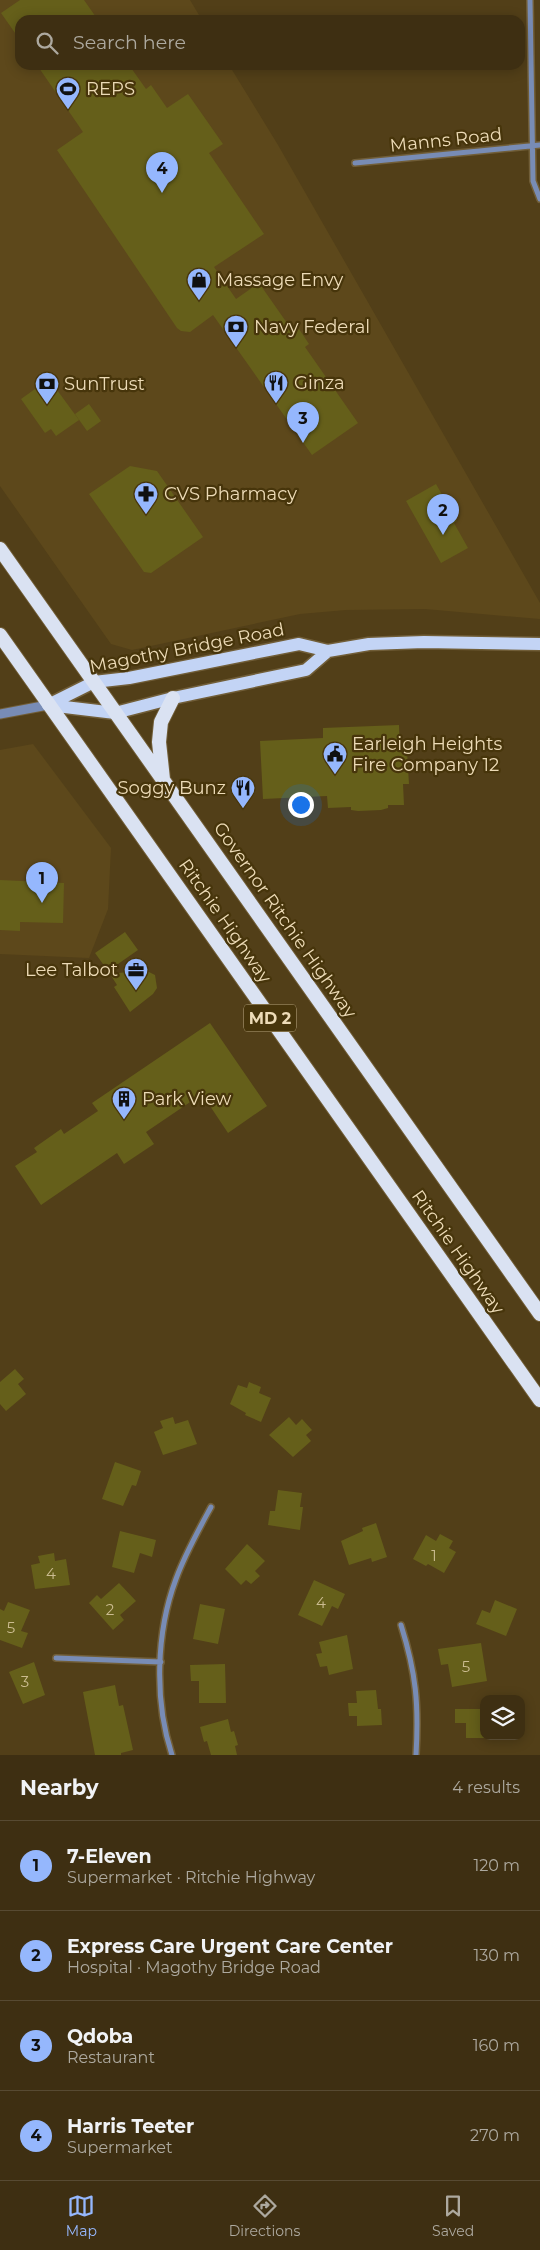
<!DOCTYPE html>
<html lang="en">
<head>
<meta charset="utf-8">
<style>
	:root { --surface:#3e2f12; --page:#45371b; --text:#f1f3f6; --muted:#ada99f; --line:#574a32; --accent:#95b7fd }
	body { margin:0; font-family:Montserrat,sans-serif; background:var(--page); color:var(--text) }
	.controls { position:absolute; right:15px; bottom:15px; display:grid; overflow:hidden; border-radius:10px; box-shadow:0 2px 12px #0003 }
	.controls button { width:45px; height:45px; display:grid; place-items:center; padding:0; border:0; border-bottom:1px solid var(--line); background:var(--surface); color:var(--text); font:25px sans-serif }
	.you { position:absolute; left:300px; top:804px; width:18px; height:18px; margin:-12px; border:4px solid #fff; border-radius:50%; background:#1a73e8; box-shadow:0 0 0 8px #1a73e833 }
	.badge { display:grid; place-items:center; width:32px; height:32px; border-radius:50%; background:var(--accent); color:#111; font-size:16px; font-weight:700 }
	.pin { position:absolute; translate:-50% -41px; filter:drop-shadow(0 1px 2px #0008) }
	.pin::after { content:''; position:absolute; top:26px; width:18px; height:15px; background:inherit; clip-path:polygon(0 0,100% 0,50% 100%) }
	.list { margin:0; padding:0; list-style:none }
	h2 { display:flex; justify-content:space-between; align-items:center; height:65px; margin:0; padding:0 20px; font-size:21px }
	h2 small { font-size:16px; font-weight:400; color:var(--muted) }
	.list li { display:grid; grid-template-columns:32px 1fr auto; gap:15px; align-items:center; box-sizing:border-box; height:90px; padding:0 20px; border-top:1px solid var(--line) }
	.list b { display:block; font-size:19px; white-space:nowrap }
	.list p { margin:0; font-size:16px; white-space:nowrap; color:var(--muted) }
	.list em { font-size:16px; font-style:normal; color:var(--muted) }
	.icon { flex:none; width:28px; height:28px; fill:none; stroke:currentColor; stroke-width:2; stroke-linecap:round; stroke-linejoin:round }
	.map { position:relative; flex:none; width:540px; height:1755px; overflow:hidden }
	.search { position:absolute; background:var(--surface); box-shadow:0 2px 12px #0003; left:15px; right:15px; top:15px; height:55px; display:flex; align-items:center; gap:12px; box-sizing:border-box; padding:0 18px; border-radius:15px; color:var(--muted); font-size:19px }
	.sheet { height:425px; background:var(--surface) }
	nav { display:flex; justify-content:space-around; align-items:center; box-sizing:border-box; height:70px; border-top:1px solid var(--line); background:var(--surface); font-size:14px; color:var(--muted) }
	nav a { display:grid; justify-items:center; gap:2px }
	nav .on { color:var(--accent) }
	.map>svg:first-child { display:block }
</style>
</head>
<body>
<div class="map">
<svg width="540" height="1755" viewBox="0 0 540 1755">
	<rect width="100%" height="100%" fill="#523f18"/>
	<path fill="#5d481b" d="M0,0H190L202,20H20V65H229L278,145L540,603V619L425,609L346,610L300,614L132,650L111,644L0,486Z
		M33,744L111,848L108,909L89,958L0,954V750Z"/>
	<path fill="#655f1a" d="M20,0H84L98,20H20V40L1,13Z
		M37,65H129L146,89L151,85L167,108L188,94L223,144L209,153L264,234L214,267L236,299L259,283L294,333L299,329L309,344L305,347L358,423L312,455L213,315L190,332L181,331L177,328L57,150L83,132Z
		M49,379L79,420L56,436L51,429L45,433L21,399Z
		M89,404L101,421L87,431L75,414Z
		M130,466L157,471L203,537L151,573L144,572L89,494Z
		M436,484L457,521L454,523L468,548L441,563L406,501Z
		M399,725L400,751H407L409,784H403L404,805H388V808L381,810L358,811L351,810V807L328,808L327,796L263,799L260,741L323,738V728Z
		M0,880L64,883L63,923L20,922V931L0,930Z
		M125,932L138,950L108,971L95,953Z
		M145,970L155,975L157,988L153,994L130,1012L114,987L117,985L110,974Z
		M210,1023L267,1106L228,1133L202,1094L146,1132L154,1144L124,1164L117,1153L41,1205L15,1166L37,1152L34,1148L61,1129L64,1134L98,1111L92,1103Z
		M15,1369L24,1379L18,1384L26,1394L6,1411L0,1404V1382Z
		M249,1382L261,1387L259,1393L271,1398L261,1422L245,1415L246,1413L230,1404L238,1385L247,1388Z
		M173,1417L175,1424L188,1420L197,1444L163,1455L154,1432L163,1428L160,1421Z
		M289,1417L296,1425L302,1419L312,1430L306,1435L311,1441L293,1457L269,1435Z
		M115,1462L141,1471L136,1486L132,1485L123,1506L102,1499Z
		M278,1490L302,1493L300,1507H303L300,1530L268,1525L270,1511H275Z
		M376,1523L387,1557L372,1562L371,1558L349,1565L341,1541L363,1531L362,1528Z
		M120,1531L156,1540L152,1557L140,1553L134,1573L112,1567Z
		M440,1534L453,1541L449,1548L456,1552L444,1573L428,1564L426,1566L413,1559L426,1535L436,1541Z
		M247,1544L265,1561L255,1571L260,1576L251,1584L246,1580L241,1585L225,1569Z
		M54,1553L55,1561L66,1559L70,1585L35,1589L31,1565L40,1563L38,1556Z
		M314,1580L345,1594L338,1609L332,1606L322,1626L298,1615Z
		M119,1583L136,1601L120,1615L124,1620L113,1630L89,1603L97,1595L101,1599Z
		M495,1600L517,1609L506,1636L476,1624L482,1610L490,1613Z
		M8,1602L30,1610L21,1631L28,1633L22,1648L0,1640V1609L4,1611Z
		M200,1604L225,1609L218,1644L193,1639Z
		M347,1635L353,1669L329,1675L327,1666L320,1667L316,1654L322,1653L319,1642Z
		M481,1643L487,1681L452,1687L448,1664L441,1665L438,1649Z
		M34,1662L45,1695L23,1704L9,1672Z
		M225,1664L226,1703H199V1681H191L190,1665Z
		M115,1685L119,1706L123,1705L133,1750L121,1753V1755H95L83,1692Z
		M376,1690L378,1709H381L382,1725L357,1726V1716H349L348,1703H357L356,1691Z
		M455,1709H484V1738H466V1723H455Z
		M228,1719L231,1732L234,1731L238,1745L235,1746L237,1755H211L207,1741L204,1742L200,1727Z"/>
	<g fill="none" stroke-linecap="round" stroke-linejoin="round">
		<defs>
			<path id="minor" d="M530,0L533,181L540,199
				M355,163L540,145
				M401,1625C416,1673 419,1704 416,1755
				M56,1658L161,1662
				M172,1755C154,1701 156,1632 176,1579C185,1554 198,1531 211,1507"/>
			<path id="tertiary" d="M0,714L48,705"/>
			<path id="primary" d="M48,705L94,682L129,678L299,644L328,651L369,644L424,642L540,644
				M48,705L115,713L173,698L306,670L328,651"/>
			<path id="trunk" d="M0,549L540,1314
				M0,635L540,1400
				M163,779L159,742L161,722L173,698"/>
		</defs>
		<use href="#minor" stroke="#715e38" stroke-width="8"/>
		<use href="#tertiary" stroke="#715e38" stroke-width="11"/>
		<use href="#primary" stroke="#715e38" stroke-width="15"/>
		<use href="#trunk" stroke="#715e38" stroke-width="16"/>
		<use href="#minor" stroke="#788cb5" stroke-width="5"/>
		<use href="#tertiary" stroke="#788cb5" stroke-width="9"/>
		<use href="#primary" stroke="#c3d4f5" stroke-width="12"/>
		<use href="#trunk" stroke="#dae2f2" stroke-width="14"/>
	</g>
	<defs>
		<symbol id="stadium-pin" viewBox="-11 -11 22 30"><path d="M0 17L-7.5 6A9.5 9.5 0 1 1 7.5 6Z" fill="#95b7fd" stroke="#47350b"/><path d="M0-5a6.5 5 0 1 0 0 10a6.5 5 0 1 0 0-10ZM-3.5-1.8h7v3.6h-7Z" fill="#111"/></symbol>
		<symbol id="shop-pin" viewBox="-11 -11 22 30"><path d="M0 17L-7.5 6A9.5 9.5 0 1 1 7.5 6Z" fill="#95b7fd" stroke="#47350b"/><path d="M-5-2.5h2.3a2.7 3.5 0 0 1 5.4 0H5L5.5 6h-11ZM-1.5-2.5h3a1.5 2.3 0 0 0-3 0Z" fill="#111"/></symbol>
		<symbol id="bank-pin" viewBox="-11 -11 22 30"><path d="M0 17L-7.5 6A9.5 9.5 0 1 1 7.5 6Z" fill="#95b7fd" stroke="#47350b"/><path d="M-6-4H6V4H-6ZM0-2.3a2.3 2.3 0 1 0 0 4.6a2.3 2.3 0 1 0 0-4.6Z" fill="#111"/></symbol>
		<symbol id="restaurant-pin" viewBox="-11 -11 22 30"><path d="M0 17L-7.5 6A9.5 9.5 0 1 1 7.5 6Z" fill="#95b7fd" stroke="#47350b"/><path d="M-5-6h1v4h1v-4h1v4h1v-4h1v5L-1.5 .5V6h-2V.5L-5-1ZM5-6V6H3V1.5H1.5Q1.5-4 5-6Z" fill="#111"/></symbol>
		<symbol id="pharmacy-pin" viewBox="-11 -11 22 30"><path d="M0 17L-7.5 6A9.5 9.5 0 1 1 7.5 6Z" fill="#95b7fd" stroke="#47350b"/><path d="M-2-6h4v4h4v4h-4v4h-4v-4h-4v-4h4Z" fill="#111"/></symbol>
		<symbol id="civic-pin" viewBox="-11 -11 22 30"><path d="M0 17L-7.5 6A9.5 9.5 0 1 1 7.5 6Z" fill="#95b7fd" stroke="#47350b"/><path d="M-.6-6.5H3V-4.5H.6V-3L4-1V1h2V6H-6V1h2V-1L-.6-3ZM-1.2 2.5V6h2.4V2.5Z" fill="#111"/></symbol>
		<symbol id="office-pin" viewBox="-11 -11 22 30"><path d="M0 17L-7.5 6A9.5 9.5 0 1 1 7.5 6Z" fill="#95b7fd" stroke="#47350b"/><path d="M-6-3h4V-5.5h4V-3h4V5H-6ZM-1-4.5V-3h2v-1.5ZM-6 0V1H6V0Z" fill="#111"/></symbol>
		<symbol id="building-pin" viewBox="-11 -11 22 30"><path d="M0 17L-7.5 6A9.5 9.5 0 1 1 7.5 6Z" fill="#95b7fd" stroke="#47350b"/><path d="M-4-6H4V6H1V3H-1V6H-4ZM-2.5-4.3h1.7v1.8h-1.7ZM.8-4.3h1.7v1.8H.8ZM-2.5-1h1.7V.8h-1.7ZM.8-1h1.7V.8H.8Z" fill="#111"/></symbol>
	</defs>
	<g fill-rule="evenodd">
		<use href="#stadium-pin" x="54" y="75" width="28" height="38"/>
		<use href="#shop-pin" x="185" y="266" width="28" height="38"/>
		<use href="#bank-pin" x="222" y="313" width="28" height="38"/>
		<use href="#restaurant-pin" x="262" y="369" width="28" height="38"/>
		<use href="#bank-pin" x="33" y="370" width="28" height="38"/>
		<use href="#pharmacy-pin" x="132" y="480" width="28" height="38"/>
		<use href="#civic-pin" x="321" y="740" width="28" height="38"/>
		<use href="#restaurant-pin" x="229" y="774" width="28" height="38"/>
		<use href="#office-pin" x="122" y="956" width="28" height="38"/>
		<use href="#building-pin" x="110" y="1085" width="28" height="38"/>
	</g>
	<g text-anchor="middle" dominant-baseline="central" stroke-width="4.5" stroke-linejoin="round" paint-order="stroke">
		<g font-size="15" fill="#cbbc90">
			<text x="434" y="1555">1</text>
			<text x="51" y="1573">4</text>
			<text x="321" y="1602">4</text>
			<text x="110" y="1609">2</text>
			<text x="11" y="1627">5</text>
			<text x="466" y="1666">5</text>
			<text x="25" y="1681">3</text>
		</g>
		<rect fill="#47350b" stroke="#bba983" stroke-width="1" x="244" y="1004.5" width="52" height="27" rx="4"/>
		<g font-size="16" font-weight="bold" fill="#eddbb7">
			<text x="270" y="1018">MD 2</text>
		</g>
		<g font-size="18" fill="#eddbb7" stroke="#47350b" text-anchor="start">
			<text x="86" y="89">REPS</text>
			<text x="216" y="280">Massage Envy</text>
			<text x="254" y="327">Navy Federal</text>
			<text x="294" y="383">Ginza</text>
			<text x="64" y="384">SunTrust</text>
			<text x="164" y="494">CVS Pharmacy</text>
			<text x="352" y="744">Earleigh Heights<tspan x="352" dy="21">Fire Company 12</tspan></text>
			<text x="226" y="788" text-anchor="end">Soggy Bunz</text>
			<text x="118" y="970" text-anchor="end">Lee Talbot</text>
			<text x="142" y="1099">Park View</text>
		</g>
		<g font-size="18" fill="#eddbb7" stroke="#47350b">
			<text transform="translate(446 140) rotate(-6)">Manns Road</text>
			<text transform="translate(187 648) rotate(-11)">Magothy Bridge Road</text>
			<text transform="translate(285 920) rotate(55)">Governor Ritchie Highway</text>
			<text transform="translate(225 921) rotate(55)">Ritchie Highway</text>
			<text transform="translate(458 1252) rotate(55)">Ritchie Highway</text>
		</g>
	</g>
</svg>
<div class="controls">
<button><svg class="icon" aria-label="layers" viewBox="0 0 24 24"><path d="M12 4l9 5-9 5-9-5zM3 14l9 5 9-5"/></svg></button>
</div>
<div class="you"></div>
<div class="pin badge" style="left:42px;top:903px">1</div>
<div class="pin badge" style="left:443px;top:535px">2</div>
<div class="pin badge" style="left:303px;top:443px">3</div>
<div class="pin badge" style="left:162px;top:193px">4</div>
<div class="search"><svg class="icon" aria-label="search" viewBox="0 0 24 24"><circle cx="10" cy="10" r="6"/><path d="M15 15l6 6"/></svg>Search here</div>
</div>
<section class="sheet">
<h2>Nearby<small>4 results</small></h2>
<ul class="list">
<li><span class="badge">1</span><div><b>7-Eleven</b><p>Supermarket · Ritchie Highway</p></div><em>120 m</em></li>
<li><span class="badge">2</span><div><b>Express Care Urgent Care Center</b><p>Hospital · Magothy Bridge Road</p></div><em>130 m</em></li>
<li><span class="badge">3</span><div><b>Qdoba</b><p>Restaurant</p></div><em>160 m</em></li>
<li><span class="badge">4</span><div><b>Harris Teeter</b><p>Supermarket</p></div><em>270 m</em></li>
</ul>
</section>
<nav>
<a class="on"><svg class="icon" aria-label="map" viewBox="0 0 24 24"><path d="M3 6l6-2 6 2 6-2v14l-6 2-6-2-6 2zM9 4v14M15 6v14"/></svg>Map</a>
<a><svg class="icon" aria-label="directions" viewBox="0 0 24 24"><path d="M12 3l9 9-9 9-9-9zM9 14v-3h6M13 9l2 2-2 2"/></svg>Directions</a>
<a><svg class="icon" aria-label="saved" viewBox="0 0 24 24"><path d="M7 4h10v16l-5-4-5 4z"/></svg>Saved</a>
</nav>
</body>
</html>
